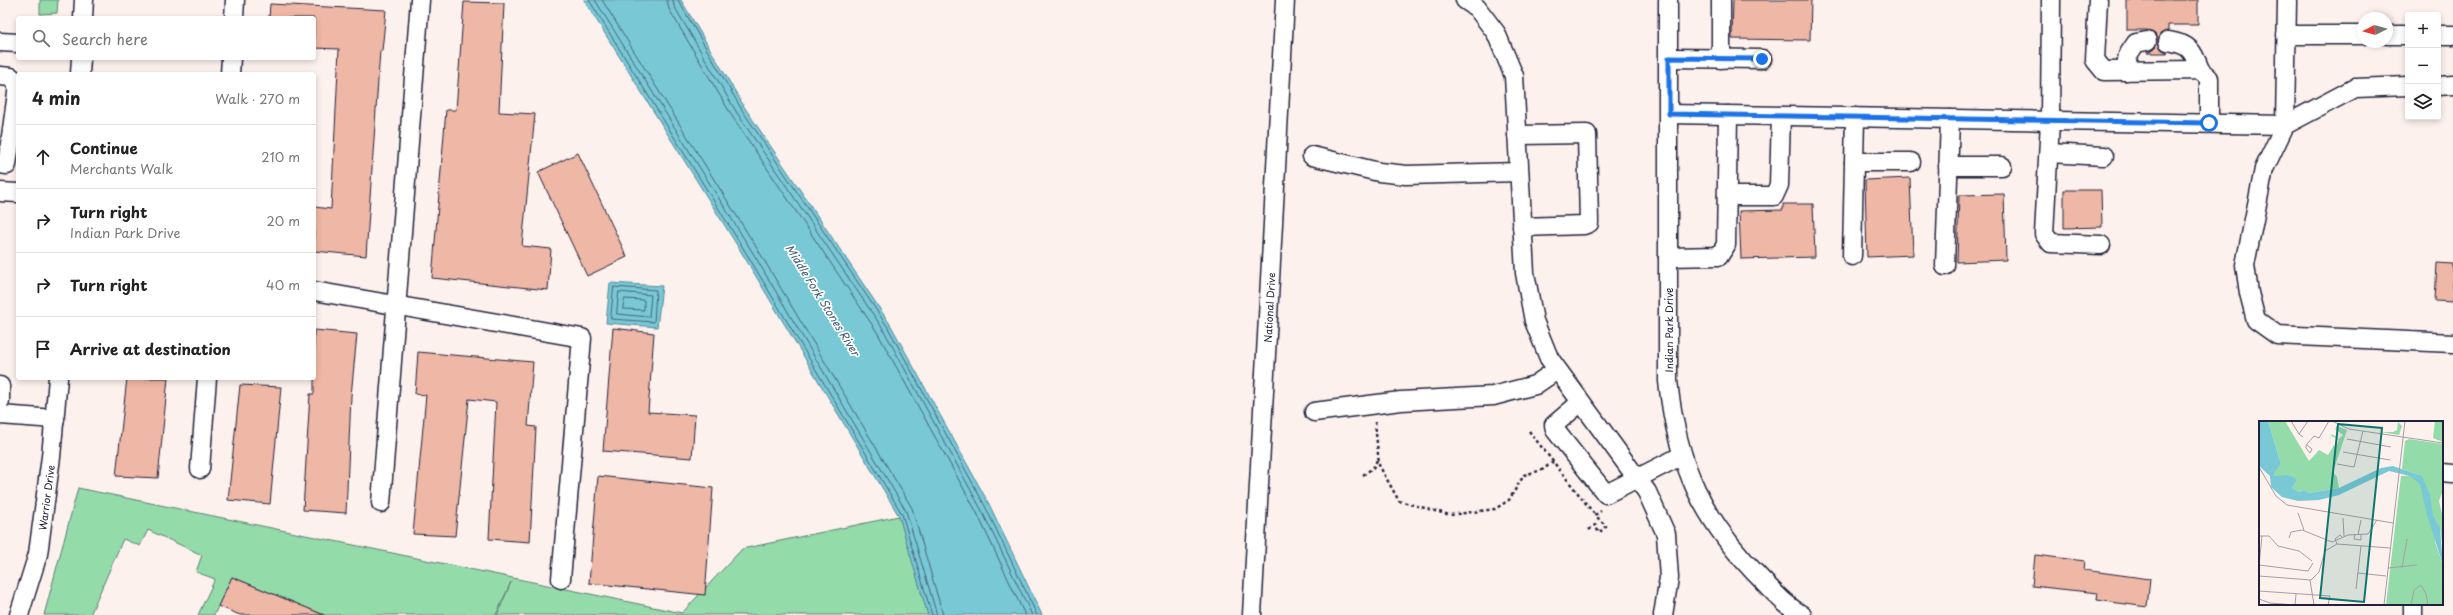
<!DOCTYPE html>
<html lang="en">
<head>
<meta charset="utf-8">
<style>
	:root { --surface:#fff; --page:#f2f2f2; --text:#222; --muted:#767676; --line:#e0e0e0 }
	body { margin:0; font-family:"Playpen Sans",sans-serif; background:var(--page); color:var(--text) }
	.controls { position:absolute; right:12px; top:12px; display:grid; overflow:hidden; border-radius:4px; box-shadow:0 2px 6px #0003 }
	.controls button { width:36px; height:36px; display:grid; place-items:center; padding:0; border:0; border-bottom:1px solid var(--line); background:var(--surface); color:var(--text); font:20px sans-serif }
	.compass { position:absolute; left:2357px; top:12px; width:36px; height:36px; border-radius:50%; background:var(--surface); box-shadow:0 2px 6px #0003; rotate:264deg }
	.stop { position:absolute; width:12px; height:12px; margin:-9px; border:3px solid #1a73e8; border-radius:50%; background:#fff }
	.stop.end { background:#1a73e8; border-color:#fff; box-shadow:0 1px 4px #0008 }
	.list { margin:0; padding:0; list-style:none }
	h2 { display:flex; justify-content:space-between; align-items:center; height:52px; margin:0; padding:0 16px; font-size:17px }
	h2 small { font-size:13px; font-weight:400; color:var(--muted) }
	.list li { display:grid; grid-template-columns:26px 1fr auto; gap:12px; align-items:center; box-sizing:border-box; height:64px; padding:0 16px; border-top:1px solid var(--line) }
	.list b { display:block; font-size:15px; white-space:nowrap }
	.list p { margin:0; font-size:13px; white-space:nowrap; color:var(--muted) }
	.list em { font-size:13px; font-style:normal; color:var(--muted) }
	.icon { flex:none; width:22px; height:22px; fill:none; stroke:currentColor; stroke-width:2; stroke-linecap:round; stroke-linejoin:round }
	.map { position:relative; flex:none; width:2453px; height:615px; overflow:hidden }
	.search { position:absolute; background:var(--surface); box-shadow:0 2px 6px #0003; left:16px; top:16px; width:300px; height:44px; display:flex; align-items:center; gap:10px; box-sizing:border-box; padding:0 14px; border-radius:4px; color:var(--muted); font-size:15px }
	.panel { position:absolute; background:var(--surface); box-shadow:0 2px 6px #0003; left:16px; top:72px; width:300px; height:308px; border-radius:4px }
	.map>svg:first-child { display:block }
</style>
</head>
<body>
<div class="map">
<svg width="2453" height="615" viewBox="0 0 2453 615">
	<rect width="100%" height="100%" fill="#fcf1ed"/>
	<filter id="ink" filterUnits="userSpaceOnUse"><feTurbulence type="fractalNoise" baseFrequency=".025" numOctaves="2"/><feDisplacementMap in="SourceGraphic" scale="8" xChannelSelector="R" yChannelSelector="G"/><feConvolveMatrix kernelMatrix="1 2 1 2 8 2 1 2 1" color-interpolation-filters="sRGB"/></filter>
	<g filter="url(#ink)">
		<path fill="#94dbaa" stroke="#5b7e72" d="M40,0H58L57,13L40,14Z
			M78,488L682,613L742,549L899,516L928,615H497L511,582L496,615H324L232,577L214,615H198L215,579L196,572L202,555L148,530L140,546L123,539L90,615H44Z"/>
		<path fill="#79c8d6" stroke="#568698" d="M584,0H681L745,108L890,324L989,504L1042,615H928L899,516L745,258Z
			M610,283L662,286L657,327L606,323Z"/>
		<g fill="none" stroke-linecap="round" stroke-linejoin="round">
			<path stroke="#456479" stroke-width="1" d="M589,0L748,256L902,514L932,615
				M595,0L753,253L906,511L937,615
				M602,0L758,250L912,508L943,615
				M667,0L669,9L732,116L877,332L976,511L1025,615
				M673,0L674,6L737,113L883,329L981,509L1032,615
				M678,0L742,110L887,326L985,506L1037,615
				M614,287L656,290L654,322L611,319Z
				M619,292L651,295L649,317L617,314Z
				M625,299L644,300V310L623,309Z"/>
		</g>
		<path fill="#efb7a5" stroke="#22223b" d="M1733,0H1811L1810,40L1732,39Z
			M2127,0H2198V25H2168V31L2160,34L2158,40L2161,49L2168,53H2147L2154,49L2157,39L2155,34L2147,30H2127Z
			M464,2L504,3L499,112L535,114L522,246L551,249L548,290L432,278L446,110H456Z
			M270,4L386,10L382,51H380L366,256L314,251V207L331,209L339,49L314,48V18H269Z
			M578,153L627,257L587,276L538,172Z
			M1910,178L1913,255L1867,257L1865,180Z
			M2064,190H2101L2102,227L2064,228Z
			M2004,194L2006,260L1957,262L1959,195Z
			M1783,204H1813L1815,257L1741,259L1739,211L1783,210Z
			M2437,263L2453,264V302L2435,301Z
			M613,328L654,333L648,412L695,415L692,458L603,451Z
			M314,330L357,334L351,396L346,513L303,510L310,394H314Z
			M418,352L533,362L528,426L536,427L530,542L489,539L496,402L469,399L455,536L413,534L426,395L415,394Z
			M127,378H168L158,478L116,476Z
			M240,385L281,387L270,504L228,500Z
			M598,476L713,488L705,595L589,583Z
			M2035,555L2085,561L2084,570L2150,579L2147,607L2097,600L2098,593L2032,586Z
			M232,577L324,615H240L218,606Z"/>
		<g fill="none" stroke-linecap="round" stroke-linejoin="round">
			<defs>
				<g id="minor">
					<path d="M1465,0L1477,8L1496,33L1514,76L1525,273L1534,321L1549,358L1647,492L1666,534L1669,578L1663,615"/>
					<path d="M1668,0V381C1677,466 1703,521 1763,581C1776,594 1787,607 1802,615"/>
					<path d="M2051,0L2050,121L2044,234L2051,243L2101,245"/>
					<path d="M2098,0L2095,60L2104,71L2200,70L2209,78V123"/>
					<path d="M2287,0L2285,125L2264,169L2245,265L2249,293L2256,320L2277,335L2453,343"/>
					<path d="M83,18L84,0"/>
					<path d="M234,18L235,0"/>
					<path d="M2286,35H2363"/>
					<path d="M2387,35H2408"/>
					<path d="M2438,35H2453"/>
					<path d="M2168,41C2189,44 2193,50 2200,70"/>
					<path d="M0,42L18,43"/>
					<path d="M1669,58L1762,59"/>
					<path d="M1721,59V0"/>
					<path d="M2125,71L2128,55L2136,43L2147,41"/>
					<path d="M80,74L81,58"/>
					<path d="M230,74L231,58"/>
					<path d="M0,76L11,77L17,86"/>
					<path d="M2438,86L2453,85"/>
					<path d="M1669,114L2285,125L2355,88L2408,86"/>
					<path d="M1517,135L1587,134L1589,223L1584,225L1522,227"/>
					<path d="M2049,153L2104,156"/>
					<path d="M1312,156L1379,172L1406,175L1519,172"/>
					<path d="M1854,162H1911"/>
					<path d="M0,164L7,165L18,86"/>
					<path d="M1948,166H2002"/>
					<path d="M0,192L18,193"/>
					<path d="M1727,196H1774L1779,185L1781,116"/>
					<path d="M1852,256L1855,117"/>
					<path d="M1668,257L1719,256L1726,245L1728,115"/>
					<path d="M1945,266L1950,119"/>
					<path d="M314,291L582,338L561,579"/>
					<path d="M0,386V401"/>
					<path d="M1581,402L1554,425L1555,430L1606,494L1681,456"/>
					<path d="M1314,412L1401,401L1493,396L1535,385L1557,370"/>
					<path d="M0,415L55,419"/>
					<path d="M200,469L207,378"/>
					<path d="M2442,473L2453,474"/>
					<path d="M381,503L420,0"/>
					<path d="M2413,604V615"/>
					<path id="s1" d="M19,615L38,554L51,457L58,378"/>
					<path id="s2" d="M1252,615L1285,0"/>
				</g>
			</defs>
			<use href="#minor" stroke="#22223b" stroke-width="21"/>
			<path stroke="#22223b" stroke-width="2.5" stroke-dasharray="3 3" stroke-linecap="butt" d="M1375,422L1379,465L1399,501L1450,515L1495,509L1509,500L1524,475L1542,470L1553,462
				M1529,431L1595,515
				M1363,475L1373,468L1378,458
				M1589,530L1595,525L1599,533L1606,526L1595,515L1601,511"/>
			<use href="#minor" stroke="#fff" stroke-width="18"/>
		</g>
	</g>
	<g fill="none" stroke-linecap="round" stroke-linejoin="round" filter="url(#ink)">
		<path stroke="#1a73e8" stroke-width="5" d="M1762,59L1669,58V114L2209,123"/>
	</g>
	<g text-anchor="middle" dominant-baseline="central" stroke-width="3.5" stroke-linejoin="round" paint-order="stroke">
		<g font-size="10" fill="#22223b" stroke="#fff">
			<text stroke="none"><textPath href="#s2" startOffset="308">National Drive</textPath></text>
			<text transform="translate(1668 330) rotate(-90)">Indian Park Drive</text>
			<text stroke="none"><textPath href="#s1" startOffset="121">Warrior Drive</textPath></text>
		</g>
		<g font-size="11" font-style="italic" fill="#405c71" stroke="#fff">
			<text transform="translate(823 300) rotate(58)">Middle Fork Stones River</text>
		</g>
	</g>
	<g transform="translate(2259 421)">
		<rect width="184" height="184" fill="#fcf1ed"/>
		<path d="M9,0H26L50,40L60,29L69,34L75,24L77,26L80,19L73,15L71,18L73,13L80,18L84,14L76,8L78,5L88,9L74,51L78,56L80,67L50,72L45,69L40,71L33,67L38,59L15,55L14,52L22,43ZM176,0H184V21L174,17ZM139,1L143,5L140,14L122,11H134L138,9ZM150,18L184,23V69L180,80L184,97V129L181,107L176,121L184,144V184H127L142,55L160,54L143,48L146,20Z" fill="#94dbaa"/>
		<path d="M0,0H9L22,43L15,52V55L28,54L36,57L38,59L33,67L40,71L45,69L50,72L80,67L122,47L134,45L163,55L171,74L174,95L181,107L184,144L168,94L161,63L151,55L130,50L80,74L60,79L39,80L23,76L12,66L11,55L0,45Z" fill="#79c8d6"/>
		<path fill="none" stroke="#a59ea6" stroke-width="1" d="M32,0L40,13M73,0L90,8L184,22M44,16L40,13L49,0M88,18L132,26M48,24L53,28L51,32L47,27V25L48,23L55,15L60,17L70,0M84,31L131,39M78,43L95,46L104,10M0,46L17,75L28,84L134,102M39,92L45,109M84,97L85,115M96,114L95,118L102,119V114M99,114L102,99M0,115H10L19,125L40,130L53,140M3,115L0,144L49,150L54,142M30,117L32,111L43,109L73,121L89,114L109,113L118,99M78,123L76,118L81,114L83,116M129,147L158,144M143,147L148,118M99,152L127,155M0,155L52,159L60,151L66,130L78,123L131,127M51,159L55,184M97,168L102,125M0,170L71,175L69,184M0,178L11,182L36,184L37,173M125,184L146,0M152,184L155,169L162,164L167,173L169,184"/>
		<path fill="#0f766e" fill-opacity="0.15" stroke="#0f766e" stroke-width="2" d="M79,3L123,7L105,181L61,177Z"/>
		<rect width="184" height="184" fill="none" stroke="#22223b" stroke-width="2"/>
	</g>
</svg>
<div class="controls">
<button>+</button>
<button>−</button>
<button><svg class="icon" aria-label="layers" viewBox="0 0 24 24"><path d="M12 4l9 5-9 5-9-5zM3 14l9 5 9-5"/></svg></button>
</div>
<svg class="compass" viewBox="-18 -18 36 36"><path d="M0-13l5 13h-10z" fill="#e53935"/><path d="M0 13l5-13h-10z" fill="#767676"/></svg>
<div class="stop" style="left:2209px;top:123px"></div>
<div class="stop end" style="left:1762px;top:59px"></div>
<div class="search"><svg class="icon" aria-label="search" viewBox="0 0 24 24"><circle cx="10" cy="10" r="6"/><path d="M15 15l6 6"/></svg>Search here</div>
<section class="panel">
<h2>4 min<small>Walk · 270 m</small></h2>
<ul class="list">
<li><svg class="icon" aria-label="ahead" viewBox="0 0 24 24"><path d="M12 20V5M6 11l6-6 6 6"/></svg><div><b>Continue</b><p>Merchants Walk</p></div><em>210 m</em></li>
<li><svg class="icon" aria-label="right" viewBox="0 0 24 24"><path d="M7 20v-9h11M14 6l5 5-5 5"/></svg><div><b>Turn right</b><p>Indian Park Drive</p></div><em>20 m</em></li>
<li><svg class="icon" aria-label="right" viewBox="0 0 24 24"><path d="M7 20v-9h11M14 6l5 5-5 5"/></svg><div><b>Turn right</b></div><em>40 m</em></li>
<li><svg class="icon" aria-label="arrive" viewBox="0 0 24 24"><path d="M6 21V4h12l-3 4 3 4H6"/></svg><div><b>Arrive at destination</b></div></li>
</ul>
</section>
</div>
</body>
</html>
